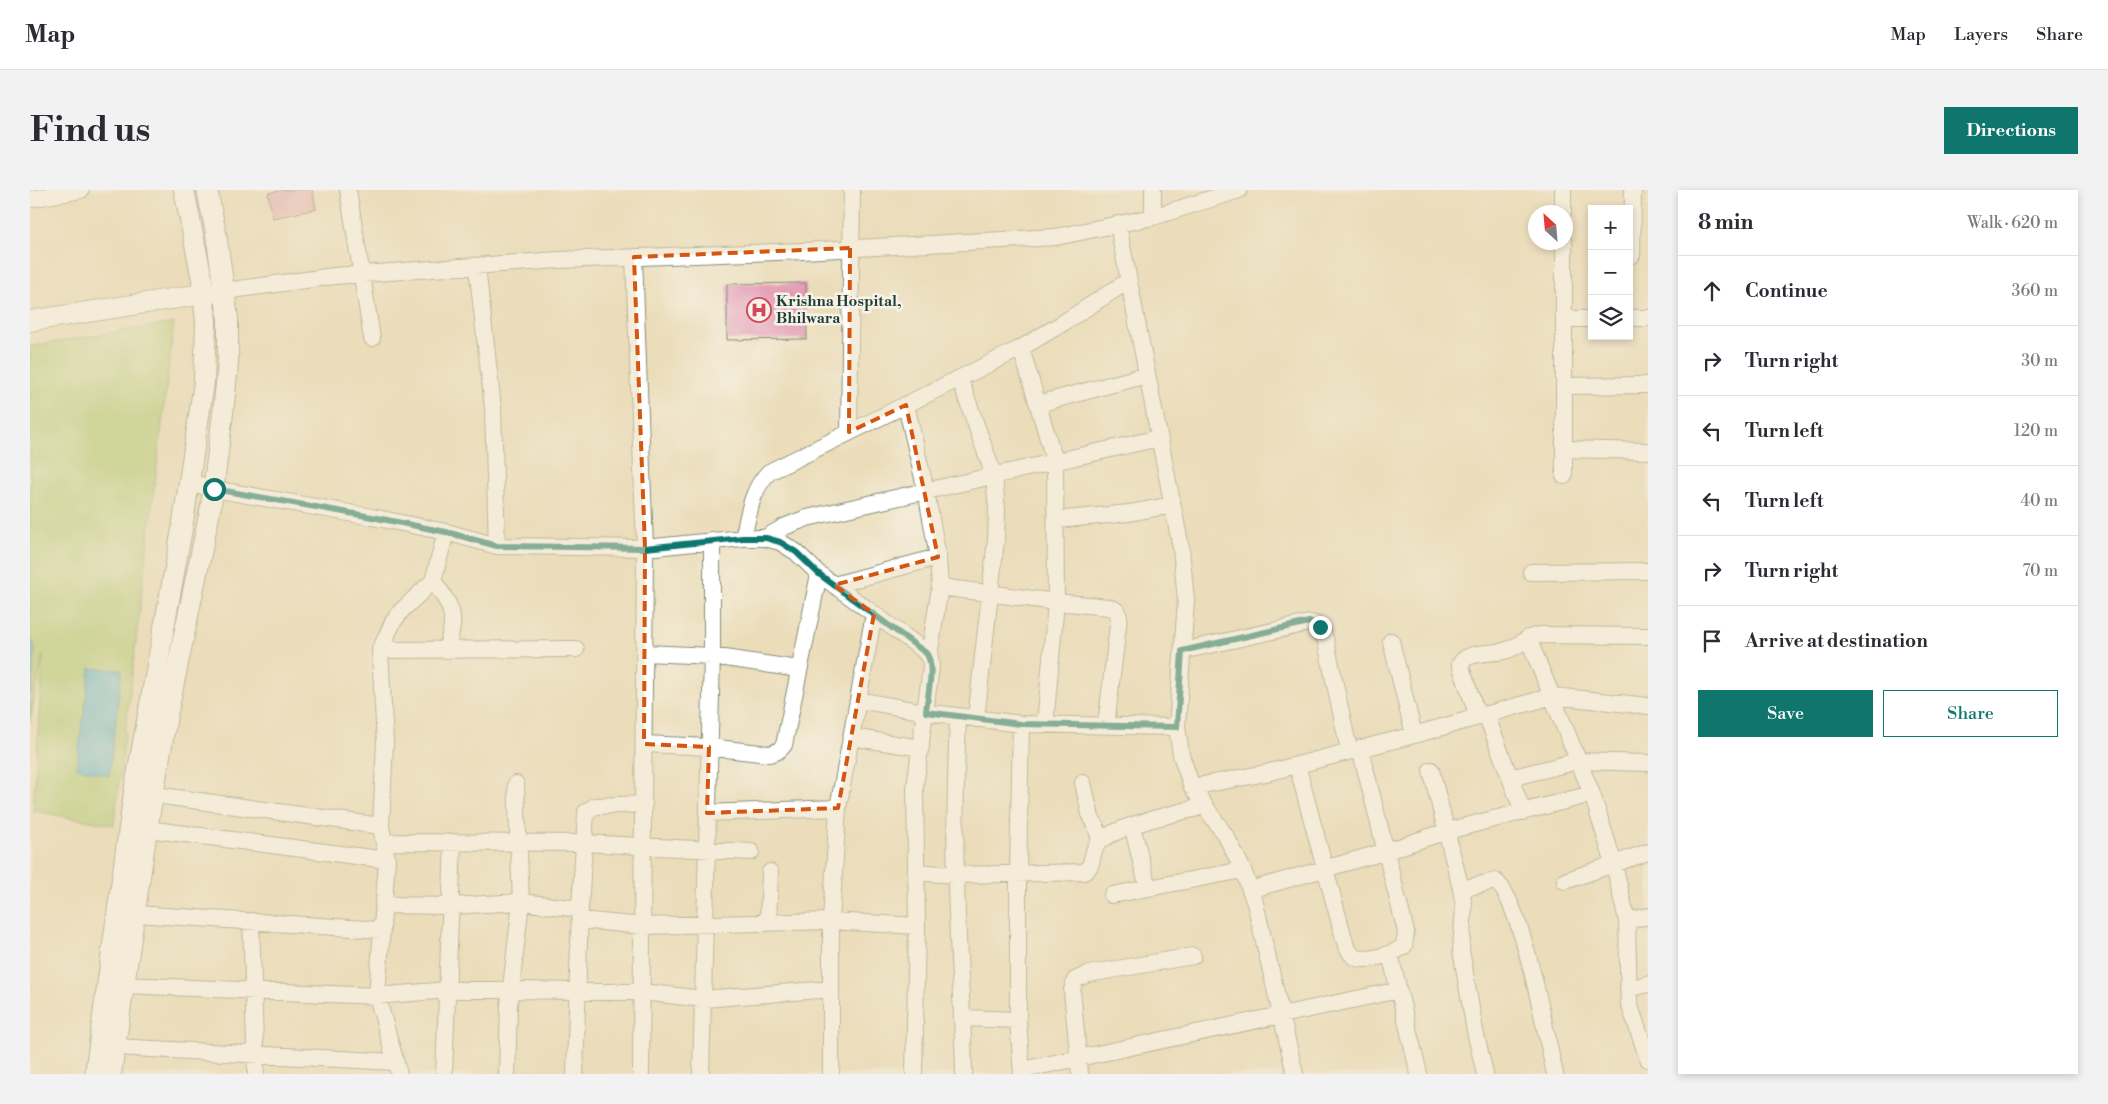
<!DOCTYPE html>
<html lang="en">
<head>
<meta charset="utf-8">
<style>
	:root { --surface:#fff; --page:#f2f2f3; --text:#2b2b33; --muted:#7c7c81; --line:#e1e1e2; --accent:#0f766e }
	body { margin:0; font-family:"Libre Bodoni",serif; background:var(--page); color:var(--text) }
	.controls { position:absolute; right:15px; top:15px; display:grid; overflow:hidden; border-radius:0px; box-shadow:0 2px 8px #0003 }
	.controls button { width:45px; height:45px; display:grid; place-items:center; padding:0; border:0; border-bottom:1px solid var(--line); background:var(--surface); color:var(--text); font:25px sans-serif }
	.compass { position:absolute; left:1498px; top:15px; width:45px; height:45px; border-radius:50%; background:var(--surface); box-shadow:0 2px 8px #0003; rotate:334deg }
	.stop { position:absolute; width:15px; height:15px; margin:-11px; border:4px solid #0f766e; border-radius:50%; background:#fff }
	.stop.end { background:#0f766e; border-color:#fff; box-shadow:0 1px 5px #0008 }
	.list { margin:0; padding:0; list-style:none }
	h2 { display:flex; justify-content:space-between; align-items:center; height:65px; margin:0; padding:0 20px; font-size:21px }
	h2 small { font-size:16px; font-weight:400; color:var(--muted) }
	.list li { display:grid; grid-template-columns:32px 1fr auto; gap:15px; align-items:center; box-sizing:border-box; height:70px; padding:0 20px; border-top:1px solid var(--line) }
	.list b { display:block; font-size:19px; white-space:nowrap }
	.list em { font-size:16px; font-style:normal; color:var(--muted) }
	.actions { display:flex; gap:10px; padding:15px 20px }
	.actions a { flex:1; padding:11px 0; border:1px solid var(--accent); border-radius:0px; text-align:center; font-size:18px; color:var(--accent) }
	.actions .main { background:var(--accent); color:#fff }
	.icon { flex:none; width:28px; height:28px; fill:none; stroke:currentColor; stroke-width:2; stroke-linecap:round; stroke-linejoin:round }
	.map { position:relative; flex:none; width:1618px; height:884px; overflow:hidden; border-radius:0px }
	header { display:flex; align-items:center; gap:30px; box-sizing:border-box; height:70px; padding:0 25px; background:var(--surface); border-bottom:1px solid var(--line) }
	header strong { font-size:24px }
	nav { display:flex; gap:28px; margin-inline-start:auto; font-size:18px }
	.intro { display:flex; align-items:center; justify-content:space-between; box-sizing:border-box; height:120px; padding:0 30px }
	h1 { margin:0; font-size:35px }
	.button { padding:12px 22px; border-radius:0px; background:var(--accent); color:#fff; font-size:18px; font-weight:700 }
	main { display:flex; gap:30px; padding:0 30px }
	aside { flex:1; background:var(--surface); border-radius:0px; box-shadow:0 2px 8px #0003 }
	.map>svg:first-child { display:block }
</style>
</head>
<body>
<header>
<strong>Map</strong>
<nav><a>Map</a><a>Layers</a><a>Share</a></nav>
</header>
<div class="intro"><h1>Find us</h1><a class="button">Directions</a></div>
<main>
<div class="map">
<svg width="1618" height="884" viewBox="0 0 1618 884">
	<rect width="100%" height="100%" fill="#f7f3e8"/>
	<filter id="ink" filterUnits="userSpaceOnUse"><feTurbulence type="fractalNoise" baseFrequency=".02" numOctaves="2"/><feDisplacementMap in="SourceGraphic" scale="10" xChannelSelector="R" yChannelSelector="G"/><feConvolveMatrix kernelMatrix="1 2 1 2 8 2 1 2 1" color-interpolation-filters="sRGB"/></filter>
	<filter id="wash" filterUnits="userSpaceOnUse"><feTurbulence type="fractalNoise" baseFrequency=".0096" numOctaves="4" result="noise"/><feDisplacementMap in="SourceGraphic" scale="20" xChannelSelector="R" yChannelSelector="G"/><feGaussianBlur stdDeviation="1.12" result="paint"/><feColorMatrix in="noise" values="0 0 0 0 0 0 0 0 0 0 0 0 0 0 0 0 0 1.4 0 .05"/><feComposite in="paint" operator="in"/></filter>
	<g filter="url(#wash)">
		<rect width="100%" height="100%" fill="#ebddb9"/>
		<path fill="#afcc73" stroke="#678454" d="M144,133L84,635L3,621L13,464L0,532V437L2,439L0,436V156Z"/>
		<path fill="#55b2d3" stroke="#3a7884" d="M0,447L5,456L0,526Z
			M60,478L92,480L79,586L46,577Z"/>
		<g id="blocks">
			<path fill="#e297b3" d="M253,0H282L286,19L243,28L238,3Z
				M776,93L777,149L697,150V94Z"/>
		</g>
	</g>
	<g filter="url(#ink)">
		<use href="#blocks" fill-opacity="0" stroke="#858d76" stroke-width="1"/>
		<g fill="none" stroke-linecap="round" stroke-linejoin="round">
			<defs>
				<path id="minor" d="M318,0L342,148
					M1123,0V27
					M1533,0V22
					M0,9L51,0
					M1088,35L1151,358L1156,410L1147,537L1151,565L1162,597L1197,648L1213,680L1225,713L1265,884
					M1534,52V286
					M1602,65L1603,0
					M447,76L463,218L467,356
					M195,101L304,86L529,70L773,61L1026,47L1123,27L1209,0
					M1599,128H1618
					M1535,129H1562
					M991,158L1025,272L1026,412L1015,535
					M930,189L964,286L967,320L966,350L946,529
					M1534,196L1618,195
					M1008,214L1117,185
					M876,215L896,301L908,367L910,397L899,466
					M819,242L822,0
					M1534,259L1618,261
					M159,292L184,299L342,327L416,342L467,356L615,358L604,67
					M1026,330L1099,323L1142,315
					M713,348C719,324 721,300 739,282L991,158L1033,133L1098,91
					M735,348L754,337L777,328L1129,248
					M1501,382L1618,381
					M403,391C424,419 427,427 416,460
					M804,395L908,367
					M910,397L1026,412L1079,417L1086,420L1089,427L1076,536
					M1498,448L1562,604L1584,674L1597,731L1599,813L1618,869
					M1361,451L1384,545
					M350,460L546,459
					M1152,461L1279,433C1291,433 1293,441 1296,452L1319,560
					M615,463L682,466L768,479
					M828,510L895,522L991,534L1147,537
					M1456,524L1493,622
					M928,527C926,581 924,636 926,690C927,755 933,819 934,884
					M1448,527L1430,474C1437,461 1461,464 1474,461C1487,458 1496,447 1509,445L1618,446
					M991,534L988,684V830L992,884
					M821,547L891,558
					M614,554L679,557L738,564C746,563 749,561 754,555L789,384
					M1267,575L1316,756C1318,759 1320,763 1323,766C1334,774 1364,764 1374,756L1376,742L1330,558
					M1401,580L1431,699L1434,716L1431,760L1445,841L1455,884
					M1480,588L1548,571L1618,573
					M1053,593L1061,628L1066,636L1070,651
					M1162,597L1236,583L1384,545L1523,506L1618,516
					M111,603L351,636
					M677,623L808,618
					M1102,636L1118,698
					M117,639L357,670
					M354,652L554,653L721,662
					M885,682L926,685L1054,682C1065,676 1060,661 1069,652C1090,634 1146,624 1174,616
					M1535,691L1618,662
					M1431,699L1465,691C1491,707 1517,849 1525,884
					M1220,700L1357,661L1417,641L1562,604
					M1082,705L1213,680
					M353,715L422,716L491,712L550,719
					M105,724L351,740
					M550,730L613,736L801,731L887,736
					M221,731L226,884
					M1597,731L1618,726
					M738,733L740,682
					M1360,764L1389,884
					M94,795L347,806L417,800H481L612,802L673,809L801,799
					M1598,799L1618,794
					M933,828L988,830
					M85,857L365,872
					M992,880L1369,800
					M369,884L347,806L357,670L351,636L355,553L350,460L363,432L372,420L403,391L416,342
					M414,884L423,652
					M477,884L479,815L491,712L486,594
					M545,884L550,719L556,622L565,616L614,614
					M611,884L615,358L713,348H735L750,352L766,362L789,384L892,459L900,468L901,477L885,597L887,736L884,884
					M671,884L682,466V350
					M801,884V731L808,618L844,424
					M1050,884L1042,800L1045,790L1058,784L1163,766"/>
				<path id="tertiary" d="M0,131L186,102
					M65,884L104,602L152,339L174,192L176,132L172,89L154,0
					M81,884L117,639L137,526L181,316L193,223L198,174V128L186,43L177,0"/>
			</defs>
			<use href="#minor" stroke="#858d76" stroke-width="18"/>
			<use href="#tertiary" stroke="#858d76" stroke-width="22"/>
			<use href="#minor" stroke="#fff" stroke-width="16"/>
			<use href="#tertiary" stroke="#fff" stroke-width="20"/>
		</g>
	</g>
	<g fill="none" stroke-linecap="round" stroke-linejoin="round" filter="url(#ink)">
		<path stroke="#0f766e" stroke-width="6" d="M184,299L342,327L416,342L467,356L615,358L713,348H736L750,352L766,362L789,384L896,463C906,475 897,506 896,522L991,534L1147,537L1152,461L1279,432L1285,433L1290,437"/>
	</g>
	<path d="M0 0H1618V884H0ZM820,58L819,242L876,215L908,367L804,395L844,424L808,618L677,623L679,557L614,554L615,358L604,67Z" fill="#ebddb9" fill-opacity=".55" fill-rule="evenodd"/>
	<path fill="none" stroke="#d45610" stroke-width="4" stroke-dasharray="10 6" stroke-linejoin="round" d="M820,58L819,242L876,215L908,367L804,395L844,424L808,618L677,623L679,557L614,554L615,358L604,67Z"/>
	<defs>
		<symbol id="hospital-ring" viewBox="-11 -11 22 22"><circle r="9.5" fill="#f7f3e8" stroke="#d1495b" stroke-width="1.5"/><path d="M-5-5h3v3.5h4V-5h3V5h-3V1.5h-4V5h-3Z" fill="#d1495b"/></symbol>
	</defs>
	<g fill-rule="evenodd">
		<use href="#hospital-ring" x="715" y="106" width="28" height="28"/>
	</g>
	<g text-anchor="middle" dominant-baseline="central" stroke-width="5" stroke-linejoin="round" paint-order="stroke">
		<g font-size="15" font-weight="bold" fill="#1f3d34" stroke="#f7f3e8" text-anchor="start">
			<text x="746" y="111">Krishna Hospital,<tspan x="746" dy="17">Bhilwara</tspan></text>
		</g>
	</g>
</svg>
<div class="controls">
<button>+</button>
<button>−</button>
<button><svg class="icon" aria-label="layers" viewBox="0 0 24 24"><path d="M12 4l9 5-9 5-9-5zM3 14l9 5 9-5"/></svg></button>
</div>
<svg class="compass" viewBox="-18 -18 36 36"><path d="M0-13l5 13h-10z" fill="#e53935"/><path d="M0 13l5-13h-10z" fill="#7c7c81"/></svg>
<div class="stop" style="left:184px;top:299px"></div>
<div class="stop end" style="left:1290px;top:437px"></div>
</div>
<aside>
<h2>8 min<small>Walk · 620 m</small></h2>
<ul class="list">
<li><svg class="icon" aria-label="ahead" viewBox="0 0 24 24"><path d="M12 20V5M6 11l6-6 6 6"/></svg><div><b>Continue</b></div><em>360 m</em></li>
<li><svg class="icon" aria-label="right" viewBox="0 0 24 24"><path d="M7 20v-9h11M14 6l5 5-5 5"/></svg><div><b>Turn right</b></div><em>30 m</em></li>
<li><svg class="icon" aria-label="left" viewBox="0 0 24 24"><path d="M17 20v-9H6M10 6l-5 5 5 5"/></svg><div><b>Turn left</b></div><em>120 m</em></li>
<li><svg class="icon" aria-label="left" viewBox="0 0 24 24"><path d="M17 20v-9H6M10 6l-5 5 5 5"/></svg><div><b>Turn left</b></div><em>40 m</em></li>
<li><svg class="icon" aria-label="right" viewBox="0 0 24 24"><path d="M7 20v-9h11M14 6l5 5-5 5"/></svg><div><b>Turn right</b></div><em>70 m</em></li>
<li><svg class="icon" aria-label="arrive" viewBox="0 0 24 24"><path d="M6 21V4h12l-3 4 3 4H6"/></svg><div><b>Arrive at destination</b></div></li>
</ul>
<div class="actions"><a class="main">Save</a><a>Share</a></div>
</aside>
</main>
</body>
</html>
